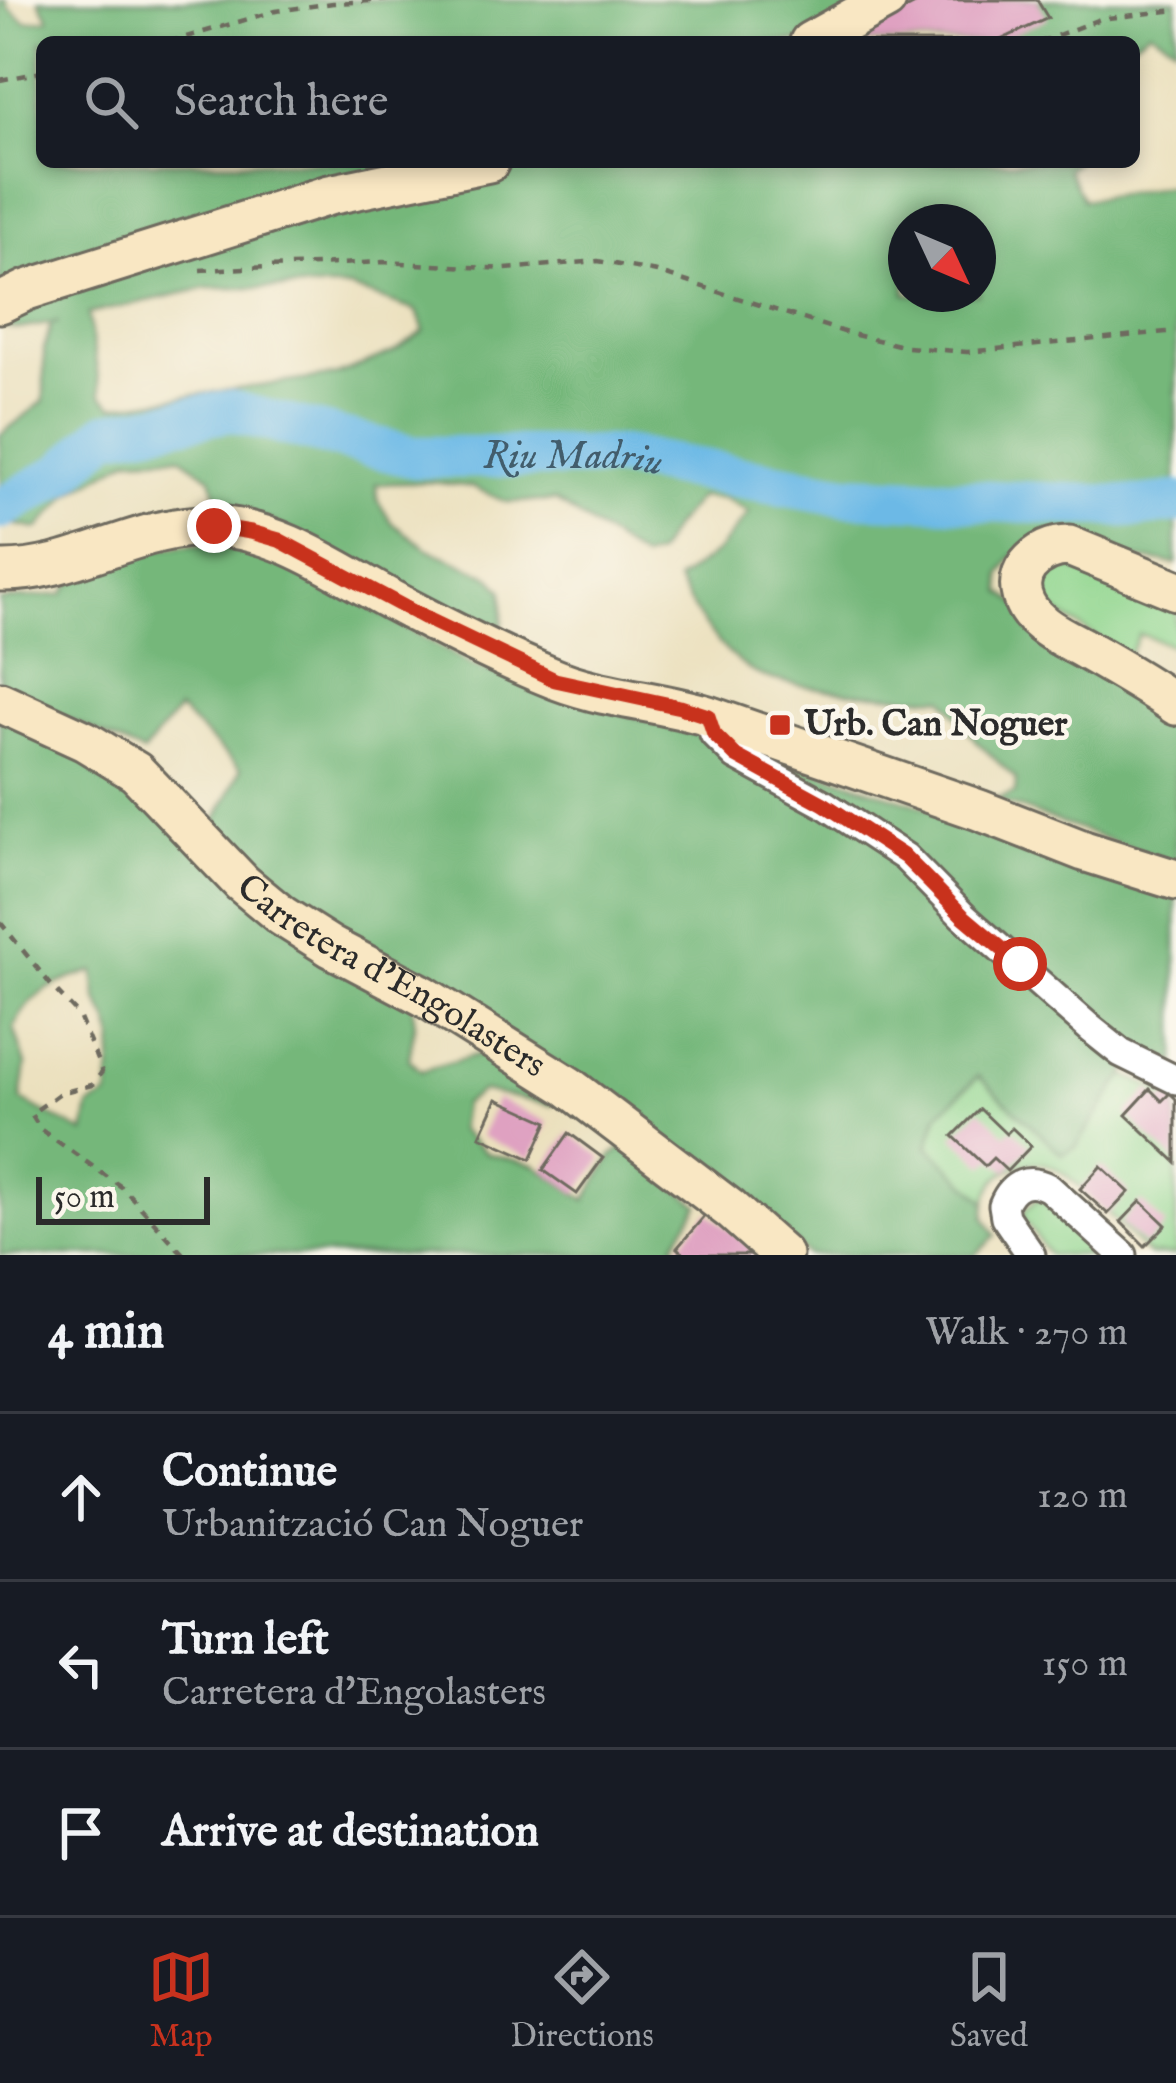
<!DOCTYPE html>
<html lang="en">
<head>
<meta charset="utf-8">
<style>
	:root { --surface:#171b24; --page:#20242c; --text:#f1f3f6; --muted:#9ea1a6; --line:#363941; --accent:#c8321e }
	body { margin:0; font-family:"IM FELL English",serif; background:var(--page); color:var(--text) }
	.compass { position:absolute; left:888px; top:204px; width:108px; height:108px; border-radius:50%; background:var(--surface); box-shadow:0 6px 18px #0003; rotate:134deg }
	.scale { position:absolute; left:36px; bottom:30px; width:174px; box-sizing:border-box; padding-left:12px; border:6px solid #2b2b2b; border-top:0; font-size:33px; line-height:42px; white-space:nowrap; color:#2b2b2b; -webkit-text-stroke:9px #fbf7ec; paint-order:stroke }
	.stop { position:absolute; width:36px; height:36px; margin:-27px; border:9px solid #c8321e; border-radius:50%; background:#fff }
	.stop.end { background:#c8321e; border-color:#fff; box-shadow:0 3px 12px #0008 }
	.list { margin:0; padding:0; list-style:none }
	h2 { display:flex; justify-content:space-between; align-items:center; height:156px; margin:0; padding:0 48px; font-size:51px }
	h2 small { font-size:39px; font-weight:400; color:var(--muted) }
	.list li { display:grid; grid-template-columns:78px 1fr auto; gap:36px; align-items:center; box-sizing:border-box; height:168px; padding:0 48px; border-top:3px solid var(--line) }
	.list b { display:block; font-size:45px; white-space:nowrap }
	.list p { margin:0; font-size:39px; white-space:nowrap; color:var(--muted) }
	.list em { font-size:39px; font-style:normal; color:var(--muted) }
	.icon { flex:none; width:66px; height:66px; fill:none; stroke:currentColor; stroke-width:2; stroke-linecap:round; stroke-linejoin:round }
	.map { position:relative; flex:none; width:1176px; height:1255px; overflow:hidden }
	.search { position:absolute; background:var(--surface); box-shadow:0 6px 18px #0003; left:36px; right:36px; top:36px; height:132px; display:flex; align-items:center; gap:30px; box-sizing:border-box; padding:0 42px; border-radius:18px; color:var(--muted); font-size:45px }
	.sheet { height:660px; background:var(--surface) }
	nav { display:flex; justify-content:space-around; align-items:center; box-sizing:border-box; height:168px; border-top:3px solid var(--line); background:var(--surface); font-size:33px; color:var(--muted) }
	nav a { display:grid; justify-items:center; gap:6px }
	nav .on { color:var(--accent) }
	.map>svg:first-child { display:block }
</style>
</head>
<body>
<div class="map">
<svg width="1176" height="1255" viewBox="0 0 1176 1255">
	<rect width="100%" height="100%" fill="#fbf7ec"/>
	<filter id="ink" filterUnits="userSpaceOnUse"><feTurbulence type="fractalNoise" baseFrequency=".00833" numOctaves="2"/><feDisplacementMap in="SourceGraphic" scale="24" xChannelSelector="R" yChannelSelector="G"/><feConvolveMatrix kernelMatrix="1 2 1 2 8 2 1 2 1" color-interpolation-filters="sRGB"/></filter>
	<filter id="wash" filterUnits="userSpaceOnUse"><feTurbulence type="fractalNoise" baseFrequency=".004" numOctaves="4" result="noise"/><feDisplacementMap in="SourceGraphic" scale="48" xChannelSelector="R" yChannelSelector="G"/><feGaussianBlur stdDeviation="2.7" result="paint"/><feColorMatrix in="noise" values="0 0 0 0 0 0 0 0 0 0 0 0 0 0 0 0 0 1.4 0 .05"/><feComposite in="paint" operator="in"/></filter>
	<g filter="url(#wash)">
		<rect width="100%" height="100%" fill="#ebe0bd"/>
		<path fill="#91d68f" stroke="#5e805d" stroke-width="3" d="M1062,564L1176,607V647L1139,634L1128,657L1044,604L1039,583L1043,573Z
			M1124,1075L1176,1096V1255H1149C1127,1234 1075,1176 1051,1166C1039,1161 1026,1163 1014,1168C997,1175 991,1185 986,1202L928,1146L938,1115L979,1076L1076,1147Z
			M1037,1199L1047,1204L1103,1255H1049L1024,1219V1211Z"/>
		<path fill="#74b77a" stroke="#507152" stroke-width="3" fill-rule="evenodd" d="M0,0H6L8,7L26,22L49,19L39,0H1176V46L1150,30L1133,42H42V162H1076L1067,169L1083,200L1167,186L1176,195V564L1140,559L1012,557L1001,575L1002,592L1176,721V864L797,729L807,726L997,799L1015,793L1016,779L976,741L944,698C901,696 781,691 748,669C715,646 696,615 677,581L717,552L749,513L725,499L699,497L674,526L656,555L642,559L555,501L506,502L473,487L432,482L376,484L378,501L391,522L428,549L490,576L503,590V622L498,640L270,521L220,506L211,477L180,456L130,458L70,494L38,529L13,524L0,518V435L44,401V349L51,324L59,322L18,329L0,326ZM906,222H978V294H906ZM206,288H349L417,311L424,331L394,352L338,375L114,406L101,395L88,314Z
			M224,542L302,569L470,664L529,685L796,764L1176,890V1063L1158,1054L1140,1052L1076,1147L1062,1154L978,1076L938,1115L928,1146L986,1202L985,1218L996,1236L975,1255H808L723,1187L285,898L212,829L241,769L178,710L143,753L0,688V600L63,594L75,578L155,548Z
			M0,717L115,775L412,1004L415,1023L409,1059L421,1071L479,1054L504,1062L557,1098L552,1105L482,1091L463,1104L459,1130L486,1153L535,1165L586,1200L612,1156L623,1147L699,1205L674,1244L685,1255H0ZM94,971L97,999L109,1022L114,1040L108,1096L89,1107L84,1133L21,1100L26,1065L14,1028C31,991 57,982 94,971Z"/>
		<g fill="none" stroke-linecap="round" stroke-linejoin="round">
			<path stroke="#6cb9e6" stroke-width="42" id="s1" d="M0,509L64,472L106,433L230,411L414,457H624L846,495L1139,507L1176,502"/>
		</g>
		<g id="blocks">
			<path fill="#dfa1c1" d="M923,0H1037L1048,18L996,42H842Z
				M1150,1089L1162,1101L1170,1093L1176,1099V1162L1126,1115Z
				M497,1099L548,1122L531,1159L480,1136Z
				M980,1109L1006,1134L1012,1128L1031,1146L1007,1171L993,1158L985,1166L953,1136Z
				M569,1133L603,1158L577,1194L543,1170Z
				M1101,1166L1129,1192L1108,1214L1080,1189Z
				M1141,1201L1166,1225L1145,1246L1121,1222Z
				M708,1212L759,1255H685L677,1248Z"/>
		</g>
	</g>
	<g filter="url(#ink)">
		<use href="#blocks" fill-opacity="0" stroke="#6e6a5e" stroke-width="3"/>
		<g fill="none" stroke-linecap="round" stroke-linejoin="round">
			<defs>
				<path id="minor" d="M708,716L714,734L736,756L824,804L905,857L963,916L1091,1029L1121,1053L1176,1080
					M1031,1255L1005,1217L1003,1205C1012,1183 1028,1177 1049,1188L1123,1255"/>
				<g id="secondary">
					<path d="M810,42L886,0"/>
					<path d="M0,303L27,290L329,195L489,162"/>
					<path d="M0,571C74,573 139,523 214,526C278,529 336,570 391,600C442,627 494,654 548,676C598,698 656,700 708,716L979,810L1084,851L1176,880"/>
					<path d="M1176,590L1069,546C1053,546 1039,552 1028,565C1013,584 1023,608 1040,622C1053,634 1073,642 1088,651C1118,668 1148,685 1176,705"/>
					<path id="s2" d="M0,702L85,741L136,772L242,883L282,916L331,947L424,996L568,1086L730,1209L782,1255"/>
				</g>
			</defs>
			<use href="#minor" stroke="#6e6a5e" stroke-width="33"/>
			<use href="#secondary" stroke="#6e6a5e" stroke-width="45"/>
			<path stroke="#6e6a5e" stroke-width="4.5" stroke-dasharray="9 9" stroke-linecap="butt" d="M169,42L276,11L333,3L387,0
				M1040,42L1100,19L1176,10
				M0,80L42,72
				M200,270L383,262L505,269L598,261L657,272L847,333L907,347L967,352L1176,331
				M0,922L55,990L78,1014L102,1072L92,1085L60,1093L31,1114L40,1129L123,1188L184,1255"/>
			<use href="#minor" stroke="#fff" stroke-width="27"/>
			<use href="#secondary" stroke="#f9e7c3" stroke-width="39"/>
		</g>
	</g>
	<g fill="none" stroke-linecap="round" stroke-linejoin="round" filter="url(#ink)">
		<path stroke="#c8321e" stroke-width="15" d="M214,526L251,532L279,540L423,617L555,680L680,707L708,716L714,734L736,756L824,804L905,857L963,916L1020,964"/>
	</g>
	<rect fill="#c8321e" stroke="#fbf7ec" stroke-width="4.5" x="768" y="713" width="24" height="24" rx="6"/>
	<g text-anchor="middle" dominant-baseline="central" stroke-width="9" stroke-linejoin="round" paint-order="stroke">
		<g font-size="36" font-weight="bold" fill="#2b2b2b" stroke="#fbf7ec" text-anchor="start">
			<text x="804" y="725">Urb. Can Noguer</text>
		</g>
		<g font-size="36" fill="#2b2b2b" stroke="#fbf7ec">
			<text stroke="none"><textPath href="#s2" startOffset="483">Carretera d'Engolasters</textPath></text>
		</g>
		<g font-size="39" font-style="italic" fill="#425d6c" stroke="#fbf7ec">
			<text stroke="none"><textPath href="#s1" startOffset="606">Riu Madriu</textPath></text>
		</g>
	</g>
</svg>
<svg class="compass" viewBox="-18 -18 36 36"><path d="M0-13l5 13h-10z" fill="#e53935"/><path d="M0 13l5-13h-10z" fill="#9ea1a6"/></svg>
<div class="scale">50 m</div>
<div class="stop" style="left:1020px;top:964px"></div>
<div class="stop end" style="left:214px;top:526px"></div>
<div class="search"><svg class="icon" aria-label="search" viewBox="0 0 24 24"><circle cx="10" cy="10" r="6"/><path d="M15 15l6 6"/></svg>Search here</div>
</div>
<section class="sheet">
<h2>4 min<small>Walk · 270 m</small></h2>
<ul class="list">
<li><svg class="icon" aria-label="ahead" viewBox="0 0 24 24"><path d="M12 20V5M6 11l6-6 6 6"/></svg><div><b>Continue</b><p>Urbanització Can Noguer</p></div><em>120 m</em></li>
<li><svg class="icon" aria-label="left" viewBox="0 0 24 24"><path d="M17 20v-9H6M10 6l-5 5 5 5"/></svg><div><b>Turn left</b><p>Carretera d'Engolasters</p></div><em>150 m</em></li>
<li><svg class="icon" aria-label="arrive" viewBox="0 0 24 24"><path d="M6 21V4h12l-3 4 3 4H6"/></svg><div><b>Arrive at destination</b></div></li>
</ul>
</section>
<nav>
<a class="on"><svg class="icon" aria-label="map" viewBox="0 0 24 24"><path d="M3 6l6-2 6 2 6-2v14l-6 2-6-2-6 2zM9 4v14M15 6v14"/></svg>Map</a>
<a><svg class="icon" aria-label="directions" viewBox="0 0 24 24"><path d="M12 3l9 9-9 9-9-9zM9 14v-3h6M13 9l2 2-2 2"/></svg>Directions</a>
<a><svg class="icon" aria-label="saved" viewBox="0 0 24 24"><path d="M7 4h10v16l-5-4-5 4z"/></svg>Saved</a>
</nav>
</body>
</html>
